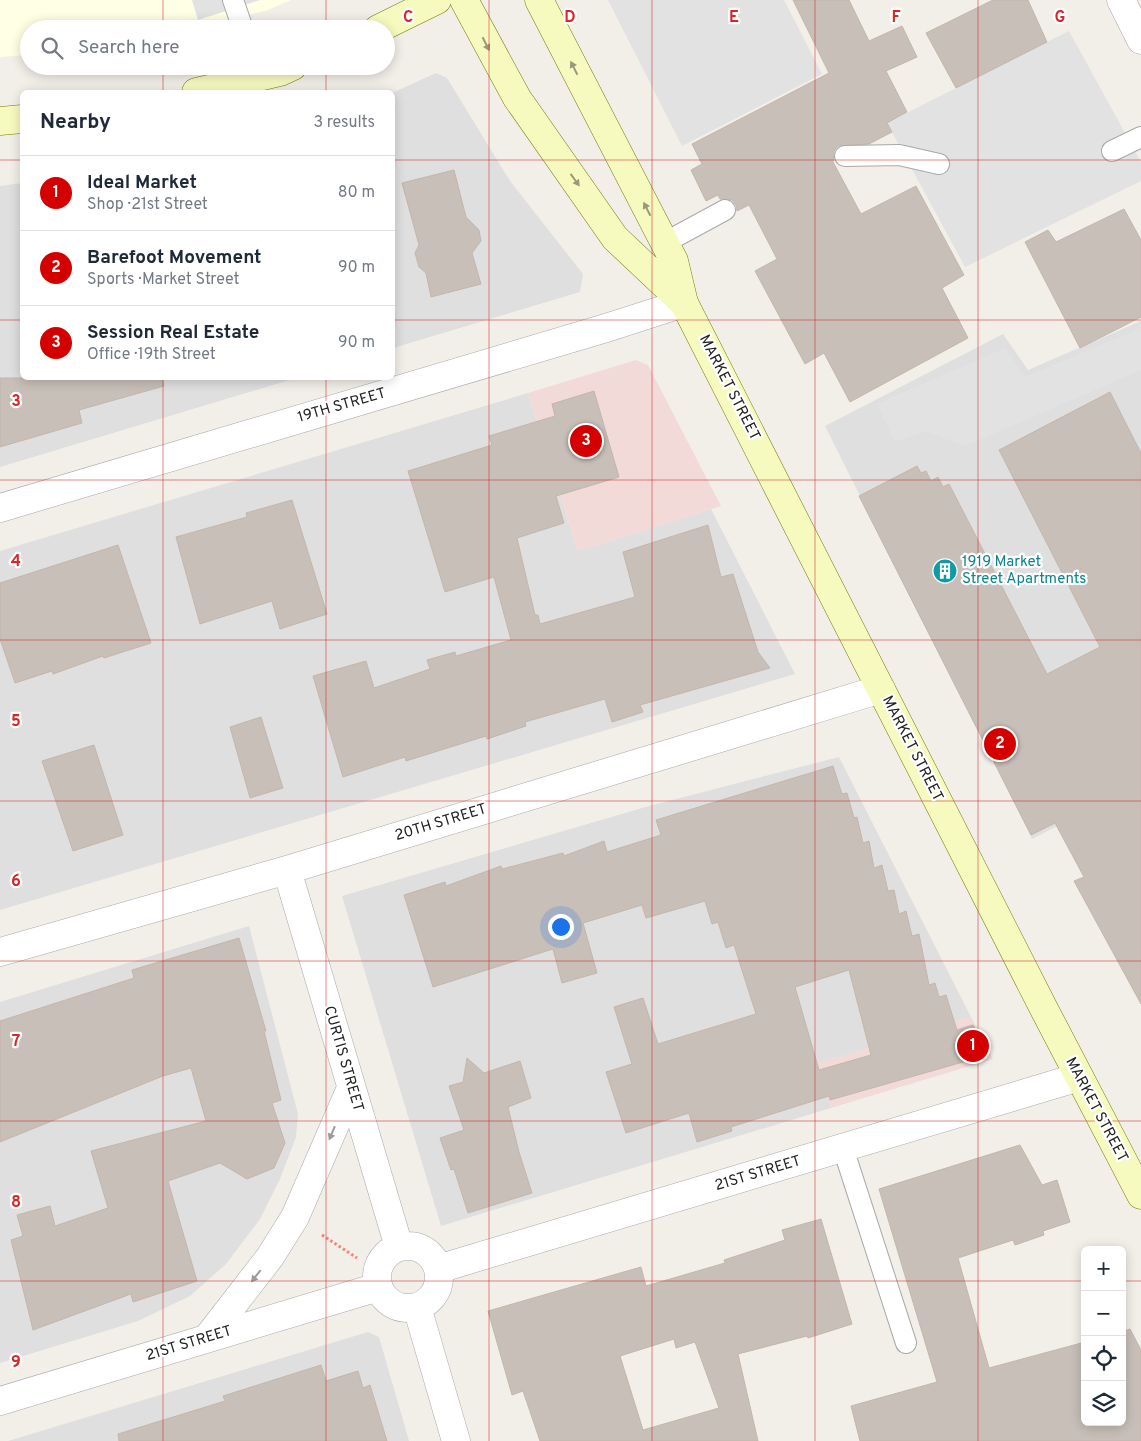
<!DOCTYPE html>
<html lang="en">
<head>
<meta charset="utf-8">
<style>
	:root { --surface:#fff; --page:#f2f2f3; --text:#1f2937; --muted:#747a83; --line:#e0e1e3; --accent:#d40000 }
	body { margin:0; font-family:Overpass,sans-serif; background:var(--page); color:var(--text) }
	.controls { position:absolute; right:15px; bottom:15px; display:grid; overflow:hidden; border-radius:8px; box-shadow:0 2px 12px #0003 }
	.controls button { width:45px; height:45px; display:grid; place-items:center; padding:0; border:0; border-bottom:1px solid var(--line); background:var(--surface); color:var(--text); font:25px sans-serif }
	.you { position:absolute; left:560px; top:926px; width:18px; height:18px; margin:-12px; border:4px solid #fff; border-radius:50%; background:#1a73e8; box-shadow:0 0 0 8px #1a73e833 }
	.badge { display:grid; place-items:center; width:32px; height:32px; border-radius:50%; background:var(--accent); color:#fff; font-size:16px; font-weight:700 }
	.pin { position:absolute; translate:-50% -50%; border:2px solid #fff; box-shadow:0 1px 5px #0006 }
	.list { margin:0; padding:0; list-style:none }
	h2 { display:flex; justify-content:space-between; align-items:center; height:65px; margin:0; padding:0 20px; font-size:21px }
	h2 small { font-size:16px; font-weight:400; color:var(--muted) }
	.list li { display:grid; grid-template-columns:32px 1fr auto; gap:15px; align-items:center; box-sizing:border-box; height:75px; padding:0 20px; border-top:1px solid var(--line) }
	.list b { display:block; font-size:19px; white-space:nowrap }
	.list p { margin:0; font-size:16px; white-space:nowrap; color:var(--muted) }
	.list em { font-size:16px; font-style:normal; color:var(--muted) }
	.icon { flex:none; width:28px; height:28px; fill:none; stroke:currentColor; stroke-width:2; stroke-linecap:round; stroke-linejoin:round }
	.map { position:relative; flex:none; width:1141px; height:1441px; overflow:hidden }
	.search { position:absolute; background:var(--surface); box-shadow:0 2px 12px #0003; left:20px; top:20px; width:375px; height:55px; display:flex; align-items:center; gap:12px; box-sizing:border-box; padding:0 18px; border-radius:28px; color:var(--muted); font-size:19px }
	.panel { position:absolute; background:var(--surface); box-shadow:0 2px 12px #0003; left:20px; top:90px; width:375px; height:290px; border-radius:8px }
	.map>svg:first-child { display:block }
</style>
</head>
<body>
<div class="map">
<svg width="1141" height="1441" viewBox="0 0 1141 1441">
	<rect width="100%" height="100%" fill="#f2efe9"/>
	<path fill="#e0dfdf" d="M436,73L447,78L510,181L583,274L580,292L393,348L392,93Z
		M22,183V378H296L0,467V186Z
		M1141,321V783L1032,839L825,426L1003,334L1028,370Z
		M528,393L578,551L711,509L795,674L0,910V551Z
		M839,757L971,1017L819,1063L831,1108L441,1226L342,896L649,806Z
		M249,926L298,1114L296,1137L280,1179L260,1219L226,1264L190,1296L138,1321L0,1363V1002Z
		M368,1332L379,1337L409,1441H8Z"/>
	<path fill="#f2dad9" d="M636,360L648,365L721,506L578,551L528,393Z
		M971,1017L993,1059L831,1108L818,1063Z"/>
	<path fill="#ffffe5" d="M0,0H291L268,10L191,29H29V55L0,57Z"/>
	<path fill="#e2e2e2" d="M192,0H260L198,20Z
		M608,0H784L822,74L682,146Z
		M1069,31L1141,162V181L965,267L887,123Z
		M1141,328V370L965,446L925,431L895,442L877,404L1005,348L1025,377Z"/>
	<path fill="#c7bfb8" stroke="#c4b6ab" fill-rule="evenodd" d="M793,0H849L869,41L902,26L917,57L886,71L907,112L887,123L892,132L869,144L838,146L834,151L833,162L861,214L916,186L964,275L942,288L968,338L850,402L824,353L805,364L755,271L777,259L749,205L737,211L736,205L732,200L720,199L718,195L706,201L691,170L702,164L692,144L829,73Z
		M993,0H1028L1047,42L956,88L926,33Z
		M454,170L466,217L479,230L481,241L472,253L481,284L431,297L426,273L419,267L415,253L419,245L402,183Z
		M1124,209L1141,240V317L1080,348L1025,242L1048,230L1056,242Z
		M0,378H162L164,386L79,410L82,423L0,447Z
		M594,391L619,477L556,496L564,523L517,538L535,615H538L540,624L635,597L623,552L708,525L721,577L733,574L758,652L770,668L640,705L643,712L612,722L605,699L525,722L526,726L487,739L486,736L406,761L405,757L343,777L313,676L366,661L374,688L430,669L427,660L455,652L456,656L511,640L494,577L445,592L408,471L492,445L489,436L555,416L552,404Z
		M1110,392L1141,453V1004L1074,881L1084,877L1055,823L1031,835L859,496L917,466L921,473L926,471L931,481L938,477L943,487L949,484L1047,674L1100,647L999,450Z
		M292,500L327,614L280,629L272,601L200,624L176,537L247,517L246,513Z
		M118,545L151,643L104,658L103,656L53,674L52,671L15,683L0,639V583Z
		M261,717L283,788L250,798L230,727Z
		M94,745L123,835L73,851L42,761Z
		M833,766L842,794L847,793L854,818L857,817L863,843L869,841L874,868L882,865L888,891L894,890L899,914L906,911L912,936L919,934L929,985L935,983L939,997L946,995L957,1030L973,1025L983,1042L977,1058L830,1100L829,1096L731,1127L732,1131L697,1142L689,1113L626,1133L606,1072L632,1064L614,1007L643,998L658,1044L756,1014L734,945L726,948L718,922L712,924L705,901L646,918L642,905L583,923L597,973L562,983L553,949L433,987L404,895L445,882L446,886L501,866L502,869L563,853L564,856L604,841L607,852L661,835L656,820ZM849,970L871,1055L819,1070L795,987Z
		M239,938L266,1031H264L281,1100L272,1103L285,1143L274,1168L247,1179L220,1163L168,1181L197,1281L133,1302L131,1294L33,1330L11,1240L23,1236L17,1215L50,1206L55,1226L108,1208L91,1151L206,1121L191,1068L163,1076L0,1142V1021L134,978L132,970Z
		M467,1058L484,1073L520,1061L531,1098L508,1107L519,1152L532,1193L468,1213L454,1169L451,1170L440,1138L464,1130L449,1086L463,1082Z
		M1020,1145L1042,1185L1057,1180L1070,1222L1043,1231L1044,1235L1015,1245L1013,1240L958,1258L989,1368L1085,1342V1422H1122V1332L1130,1329L1141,1350V1441H860L851,1406L937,1382L879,1189Z
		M821,1219L852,1324L808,1338L807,1336L738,1354L758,1441H540L523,1391L512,1395L488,1311L641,1267L646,1286L725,1263L724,1260L785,1240L782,1230ZM674,1339L676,1348L695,1342L719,1408L643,1430L620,1356Z
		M321,1365L326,1381L358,1371L363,1388L370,1385L387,1441H119L118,1434L225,1401L223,1396Z"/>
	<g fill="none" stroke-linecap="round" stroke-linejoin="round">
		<defs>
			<path id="lane" d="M233,0L243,29
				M1112,151L1141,137
				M845,156L899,155L939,164
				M664,243L725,210
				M843,1148L906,1343"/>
			<path id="street" d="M1121,0L1141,40
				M0,508L606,328L684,303
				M287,870L399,1247
				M0,952L287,870L881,689
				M377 1277a31 31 0 1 1 62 0a31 31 0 1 1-62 0Z
				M438,1269L1079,1077
				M417,1307L456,1441
				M208,1337L270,1257L295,1217L351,1088
				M0,1401L378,1287"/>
			<path id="secondary" d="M464,0L517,98L615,238L684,303
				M539,0L674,261L684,303L1045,1011L1141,1195
				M378,29L437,0
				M196,92L280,72L293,66
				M0,121L22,119"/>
		</defs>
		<use href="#lane" stroke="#a9a9a9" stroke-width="22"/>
		<use href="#street" stroke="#a9a9a9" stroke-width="29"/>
		<use href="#secondary" stroke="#707d05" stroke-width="29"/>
		<path stroke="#fa8072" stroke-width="3" stroke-dasharray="2.5 2.5" stroke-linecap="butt" d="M322,1235L357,1258"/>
		<use href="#lane" stroke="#fff" stroke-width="20"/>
		<use href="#street" stroke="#fff" stroke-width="28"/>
		<use href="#secondary" stroke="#f7fabf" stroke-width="28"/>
	</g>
	<defs><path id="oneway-solid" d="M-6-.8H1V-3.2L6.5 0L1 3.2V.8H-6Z" transform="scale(1.25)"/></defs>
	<g fill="#979978">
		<use href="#oneway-solid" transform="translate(486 44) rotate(63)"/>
		<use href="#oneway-solid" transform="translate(574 68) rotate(-117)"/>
		<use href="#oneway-solid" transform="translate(575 180) rotate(54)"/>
		<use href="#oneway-solid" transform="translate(647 209) rotate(-117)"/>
	</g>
	<g fill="#9c9c9c">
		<use href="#oneway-solid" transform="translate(332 1133) rotate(113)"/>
		<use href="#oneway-solid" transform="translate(256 1276) rotate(128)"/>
	</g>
	<path fill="none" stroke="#d62828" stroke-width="1" stroke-opacity="0.55" d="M163,0V29M326,0V29M489,0V1441M652,0V1441M815,0V1441M978,0V1441M163,66V92M326,66V92M0,160H22M392,160H1141M0,320H22M392,320H1141M163,378V1441M326,378V1441M0,480H1141M0,640H1141M0,801H1141M0,961H1141M0,1121H1141M0,1281H1085M1122,1281H1141"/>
	<defs>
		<symbol id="building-disc" viewBox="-11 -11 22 22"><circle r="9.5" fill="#0f9aa8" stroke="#fff"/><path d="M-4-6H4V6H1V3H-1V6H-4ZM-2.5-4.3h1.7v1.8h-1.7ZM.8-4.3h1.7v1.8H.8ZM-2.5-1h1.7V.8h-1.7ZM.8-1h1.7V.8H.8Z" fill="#fff"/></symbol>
	</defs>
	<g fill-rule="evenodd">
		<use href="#building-disc" x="931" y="557" width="28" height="28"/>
	</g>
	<g text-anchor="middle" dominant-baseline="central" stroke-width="4.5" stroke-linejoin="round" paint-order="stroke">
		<g font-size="15" fill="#222" stroke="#fff">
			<text transform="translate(729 388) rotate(63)">MARKET STREET</text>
			<text transform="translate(342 406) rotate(-16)">19TH STREET</text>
			<text transform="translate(912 749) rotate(63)">MARKET STREET</text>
			<text transform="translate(441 823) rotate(-17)">20TH STREET</text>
			<text transform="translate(343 1059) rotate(74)">CURTIS STREET</text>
			<text transform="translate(1096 1110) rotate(62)">MARKET STREET</text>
			<text transform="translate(758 1174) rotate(-17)">21ST STREET</text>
			<text transform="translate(189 1344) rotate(-17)">21ST STREET</text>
		</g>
		<g font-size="15" fill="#0d838f" stroke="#fff" text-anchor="start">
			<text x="962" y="562">1919 Market<tspan x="962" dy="17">Street Apartments</tspan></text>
		</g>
	</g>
	<g font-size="16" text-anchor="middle" font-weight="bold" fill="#d62828" stroke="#fff" stroke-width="4.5" stroke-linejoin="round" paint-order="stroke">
		<text x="408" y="22">C</text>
		<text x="570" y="22">D</text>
		<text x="734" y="22">E</text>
		<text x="896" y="22">F</text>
		<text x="1060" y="22">G</text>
		<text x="16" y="406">3</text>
		<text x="16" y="566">4</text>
		<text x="16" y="726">5</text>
		<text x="16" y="886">6</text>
		<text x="16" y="1046">7</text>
		<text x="16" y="1207">8</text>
		<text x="16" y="1367">9</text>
	</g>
</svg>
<div class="controls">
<button>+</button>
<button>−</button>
<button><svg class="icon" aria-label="locate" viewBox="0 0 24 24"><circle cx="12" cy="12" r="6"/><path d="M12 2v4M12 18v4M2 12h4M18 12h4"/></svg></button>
<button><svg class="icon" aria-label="layers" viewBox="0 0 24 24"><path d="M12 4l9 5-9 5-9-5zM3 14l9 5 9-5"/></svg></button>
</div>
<div class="you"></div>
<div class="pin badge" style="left:973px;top:1046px">1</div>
<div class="pin badge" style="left:1000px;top:744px">2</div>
<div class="pin badge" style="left:586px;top:441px">3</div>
<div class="search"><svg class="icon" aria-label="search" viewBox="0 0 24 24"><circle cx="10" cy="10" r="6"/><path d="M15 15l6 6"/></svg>Search here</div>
<section class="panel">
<h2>Nearby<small>3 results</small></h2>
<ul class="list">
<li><span class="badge">1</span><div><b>Ideal Market</b><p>Shop · 21st Street</p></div><em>80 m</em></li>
<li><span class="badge">2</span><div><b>Barefoot Movement</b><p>Sports · Market Street</p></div><em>90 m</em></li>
<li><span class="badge">3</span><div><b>Session Real Estate</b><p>Office · 19th Street</p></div><em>90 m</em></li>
</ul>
</section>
</div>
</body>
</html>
